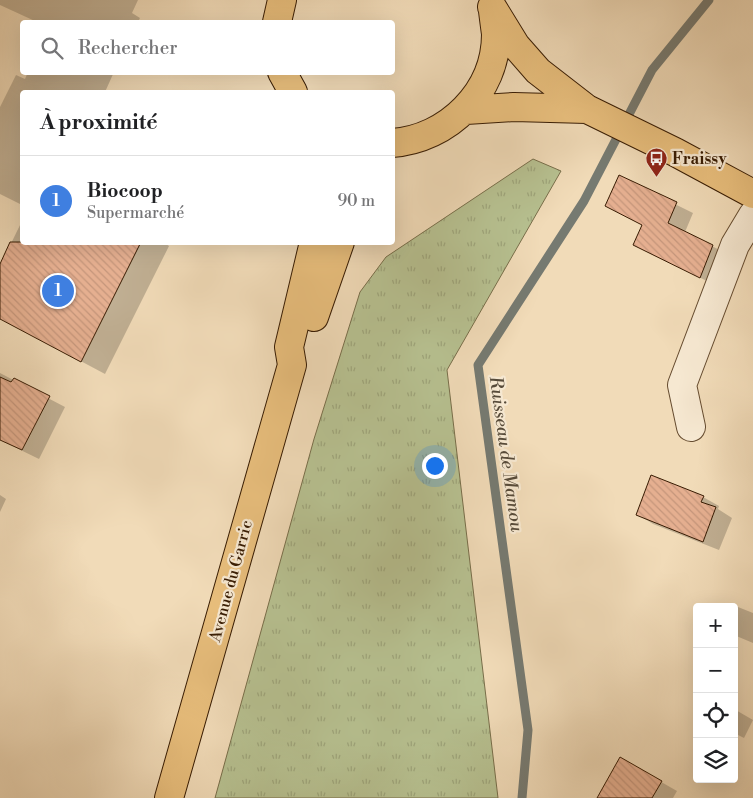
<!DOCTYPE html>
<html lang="fr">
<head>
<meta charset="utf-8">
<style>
	:root { --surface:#fff; --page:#f6f6f6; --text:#202124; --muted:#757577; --line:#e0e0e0; --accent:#0f766e }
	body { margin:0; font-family:"Libre Bodoni",serif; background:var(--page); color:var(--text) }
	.controls { position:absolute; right:15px; bottom:15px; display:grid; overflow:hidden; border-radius:5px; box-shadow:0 5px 20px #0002 }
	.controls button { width:45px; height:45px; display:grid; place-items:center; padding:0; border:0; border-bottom:1px solid var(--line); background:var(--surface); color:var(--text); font:25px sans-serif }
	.you { position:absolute; left:434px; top:465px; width:18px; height:18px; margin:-12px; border:4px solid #fff; border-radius:50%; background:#1a73e8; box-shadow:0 0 0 8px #1a73e833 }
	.badge { display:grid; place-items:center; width:32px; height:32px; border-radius:50%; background:var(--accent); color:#fff; font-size:16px; font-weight:700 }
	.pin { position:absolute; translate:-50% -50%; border:2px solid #fff; box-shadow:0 1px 5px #0006 }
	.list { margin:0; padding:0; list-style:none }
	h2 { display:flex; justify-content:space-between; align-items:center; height:65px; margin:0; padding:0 20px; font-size:21px }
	h2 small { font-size:16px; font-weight:400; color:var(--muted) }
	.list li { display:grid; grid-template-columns:32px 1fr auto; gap:15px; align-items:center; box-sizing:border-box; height:90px; padding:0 20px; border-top:1px solid var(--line) }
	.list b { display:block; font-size:19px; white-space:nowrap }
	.list p { margin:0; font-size:16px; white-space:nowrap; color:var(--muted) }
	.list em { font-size:16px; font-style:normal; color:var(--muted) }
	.icon { flex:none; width:28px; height:28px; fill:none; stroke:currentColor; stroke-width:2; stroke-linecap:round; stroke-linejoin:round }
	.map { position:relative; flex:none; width:753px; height:798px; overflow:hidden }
	.search { position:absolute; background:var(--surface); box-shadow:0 5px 20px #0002; left:20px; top:20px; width:375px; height:55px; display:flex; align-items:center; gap:12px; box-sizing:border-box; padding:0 18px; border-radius:5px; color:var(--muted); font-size:19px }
	.panel { position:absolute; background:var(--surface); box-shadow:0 5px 20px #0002; left:20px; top:90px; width:375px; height:155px; border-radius:5px }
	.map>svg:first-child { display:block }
</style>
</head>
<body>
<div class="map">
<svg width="753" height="798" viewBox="0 0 753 798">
	<defs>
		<pattern id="park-tufts" width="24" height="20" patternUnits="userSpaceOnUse" patternTransform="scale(1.25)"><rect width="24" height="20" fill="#b7c191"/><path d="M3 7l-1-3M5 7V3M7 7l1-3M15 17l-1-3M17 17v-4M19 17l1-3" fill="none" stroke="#9ea57b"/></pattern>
		<pattern id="building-back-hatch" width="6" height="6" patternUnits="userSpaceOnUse" patternTransform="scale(1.25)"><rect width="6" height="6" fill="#e5af90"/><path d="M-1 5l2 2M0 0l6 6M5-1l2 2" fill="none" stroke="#c5967b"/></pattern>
	</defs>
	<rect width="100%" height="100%" fill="#f1dbb8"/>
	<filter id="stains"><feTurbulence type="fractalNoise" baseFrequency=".004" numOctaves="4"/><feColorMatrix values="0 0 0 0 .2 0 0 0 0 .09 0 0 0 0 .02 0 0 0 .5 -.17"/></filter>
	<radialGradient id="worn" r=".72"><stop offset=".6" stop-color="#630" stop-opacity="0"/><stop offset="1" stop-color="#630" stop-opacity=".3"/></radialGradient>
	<path fill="url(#park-tufts)" stroke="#786e4a" d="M533,159L561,171L447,370L498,798H215L314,439L360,292L386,257Z"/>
	<path fill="#0003" d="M0,0H138L132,13L140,18L138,22H37L0,5Z
		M28,72H114L105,92H22V205L0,194V107L16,75L25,79Z
		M620,177L693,213L685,232L729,255L717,286L634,245L643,225Z
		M22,221V242H163L169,246L105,374L0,318V266Z
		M0,373L65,407L39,459L0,440Z
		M0,495L6,499L0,512Z
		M703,497L719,506L718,509L732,518L719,550L653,524L637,514Z
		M733,605L753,613V643L734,635Z
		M734,709L753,720L744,738L734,733Z
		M621,759L677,791L673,798H599Z"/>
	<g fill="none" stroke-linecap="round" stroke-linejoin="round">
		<path stroke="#767a71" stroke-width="9" d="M522,798L528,730L478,365L584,201L652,70L709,0"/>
	</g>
	<path fill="url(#building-back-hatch)" stroke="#381c03" d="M619,175L677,202L668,223L713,245L700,278L633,245L642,225L605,206Z
		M10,242H141L81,362L0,319V264Z
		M0,377L11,382L14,378L50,396L22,450L0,440Z
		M651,475L704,496L701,502L716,507L703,542L636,515Z
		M620,757L662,781L652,798H597Z"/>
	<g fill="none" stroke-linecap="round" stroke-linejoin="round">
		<defs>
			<path id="minor" d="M691,427L682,385L735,245L753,215"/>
			<path id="major" d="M492,7L516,46L538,71L587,109L675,152L753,194
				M277,22L282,0
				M282,72L293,92
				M466,110L514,107L587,109
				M392,143C448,139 496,92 496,34C495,27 494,19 493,11
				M314,317L340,242
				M169,798L292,365L289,347L314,242"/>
		</defs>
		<use href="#minor" stroke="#664c30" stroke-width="30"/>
		<use href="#major" stroke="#381c03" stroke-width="30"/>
		<use href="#minor" stroke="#f6e8d1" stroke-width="28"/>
		<use href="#major" stroke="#e8be7c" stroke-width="28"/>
	</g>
	<defs>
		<symbol id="bus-pin" viewBox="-11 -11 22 30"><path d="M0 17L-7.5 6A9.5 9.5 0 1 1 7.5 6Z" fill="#8f2418" stroke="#f6e8d1"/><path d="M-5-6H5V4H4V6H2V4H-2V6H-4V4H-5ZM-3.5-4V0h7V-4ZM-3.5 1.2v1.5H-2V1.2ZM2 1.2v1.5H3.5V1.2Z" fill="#fff"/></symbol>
	</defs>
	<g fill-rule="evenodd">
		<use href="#bus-pin" x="644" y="146" width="25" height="34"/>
	</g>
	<g text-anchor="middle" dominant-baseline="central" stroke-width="4.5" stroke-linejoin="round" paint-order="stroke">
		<g font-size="16" font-weight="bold" fill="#381c03" stroke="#f6e8d1" text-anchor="start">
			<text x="672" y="159">Fraissy</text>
		</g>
		<g font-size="16" fill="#381c03" stroke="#f6e8d1">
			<text transform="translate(231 581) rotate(-75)">Avenue du Garric</text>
		</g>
		<g font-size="18" font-style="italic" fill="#574b3a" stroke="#f6e8d1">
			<text transform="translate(506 454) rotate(82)">Ruisseau de Mamou</text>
		</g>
	</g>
	<rect width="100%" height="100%" filter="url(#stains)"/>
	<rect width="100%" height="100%" fill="url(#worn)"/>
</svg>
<div class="controls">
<button>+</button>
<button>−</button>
<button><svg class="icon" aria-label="locate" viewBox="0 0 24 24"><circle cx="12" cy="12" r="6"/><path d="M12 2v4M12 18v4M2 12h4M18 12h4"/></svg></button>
<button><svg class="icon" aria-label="layers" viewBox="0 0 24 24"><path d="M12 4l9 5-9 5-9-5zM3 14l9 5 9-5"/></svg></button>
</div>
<div class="you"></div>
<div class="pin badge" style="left:58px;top:291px;background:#3f7fe0">1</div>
<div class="search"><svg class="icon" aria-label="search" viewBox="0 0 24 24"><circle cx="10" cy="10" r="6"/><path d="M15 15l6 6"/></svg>Rechercher</div>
<section class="panel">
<h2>À proximité<small></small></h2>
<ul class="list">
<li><span class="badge" style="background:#3f7fe0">1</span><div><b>Biocoop</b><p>Supermarché</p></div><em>90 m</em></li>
</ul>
</section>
</div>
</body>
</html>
